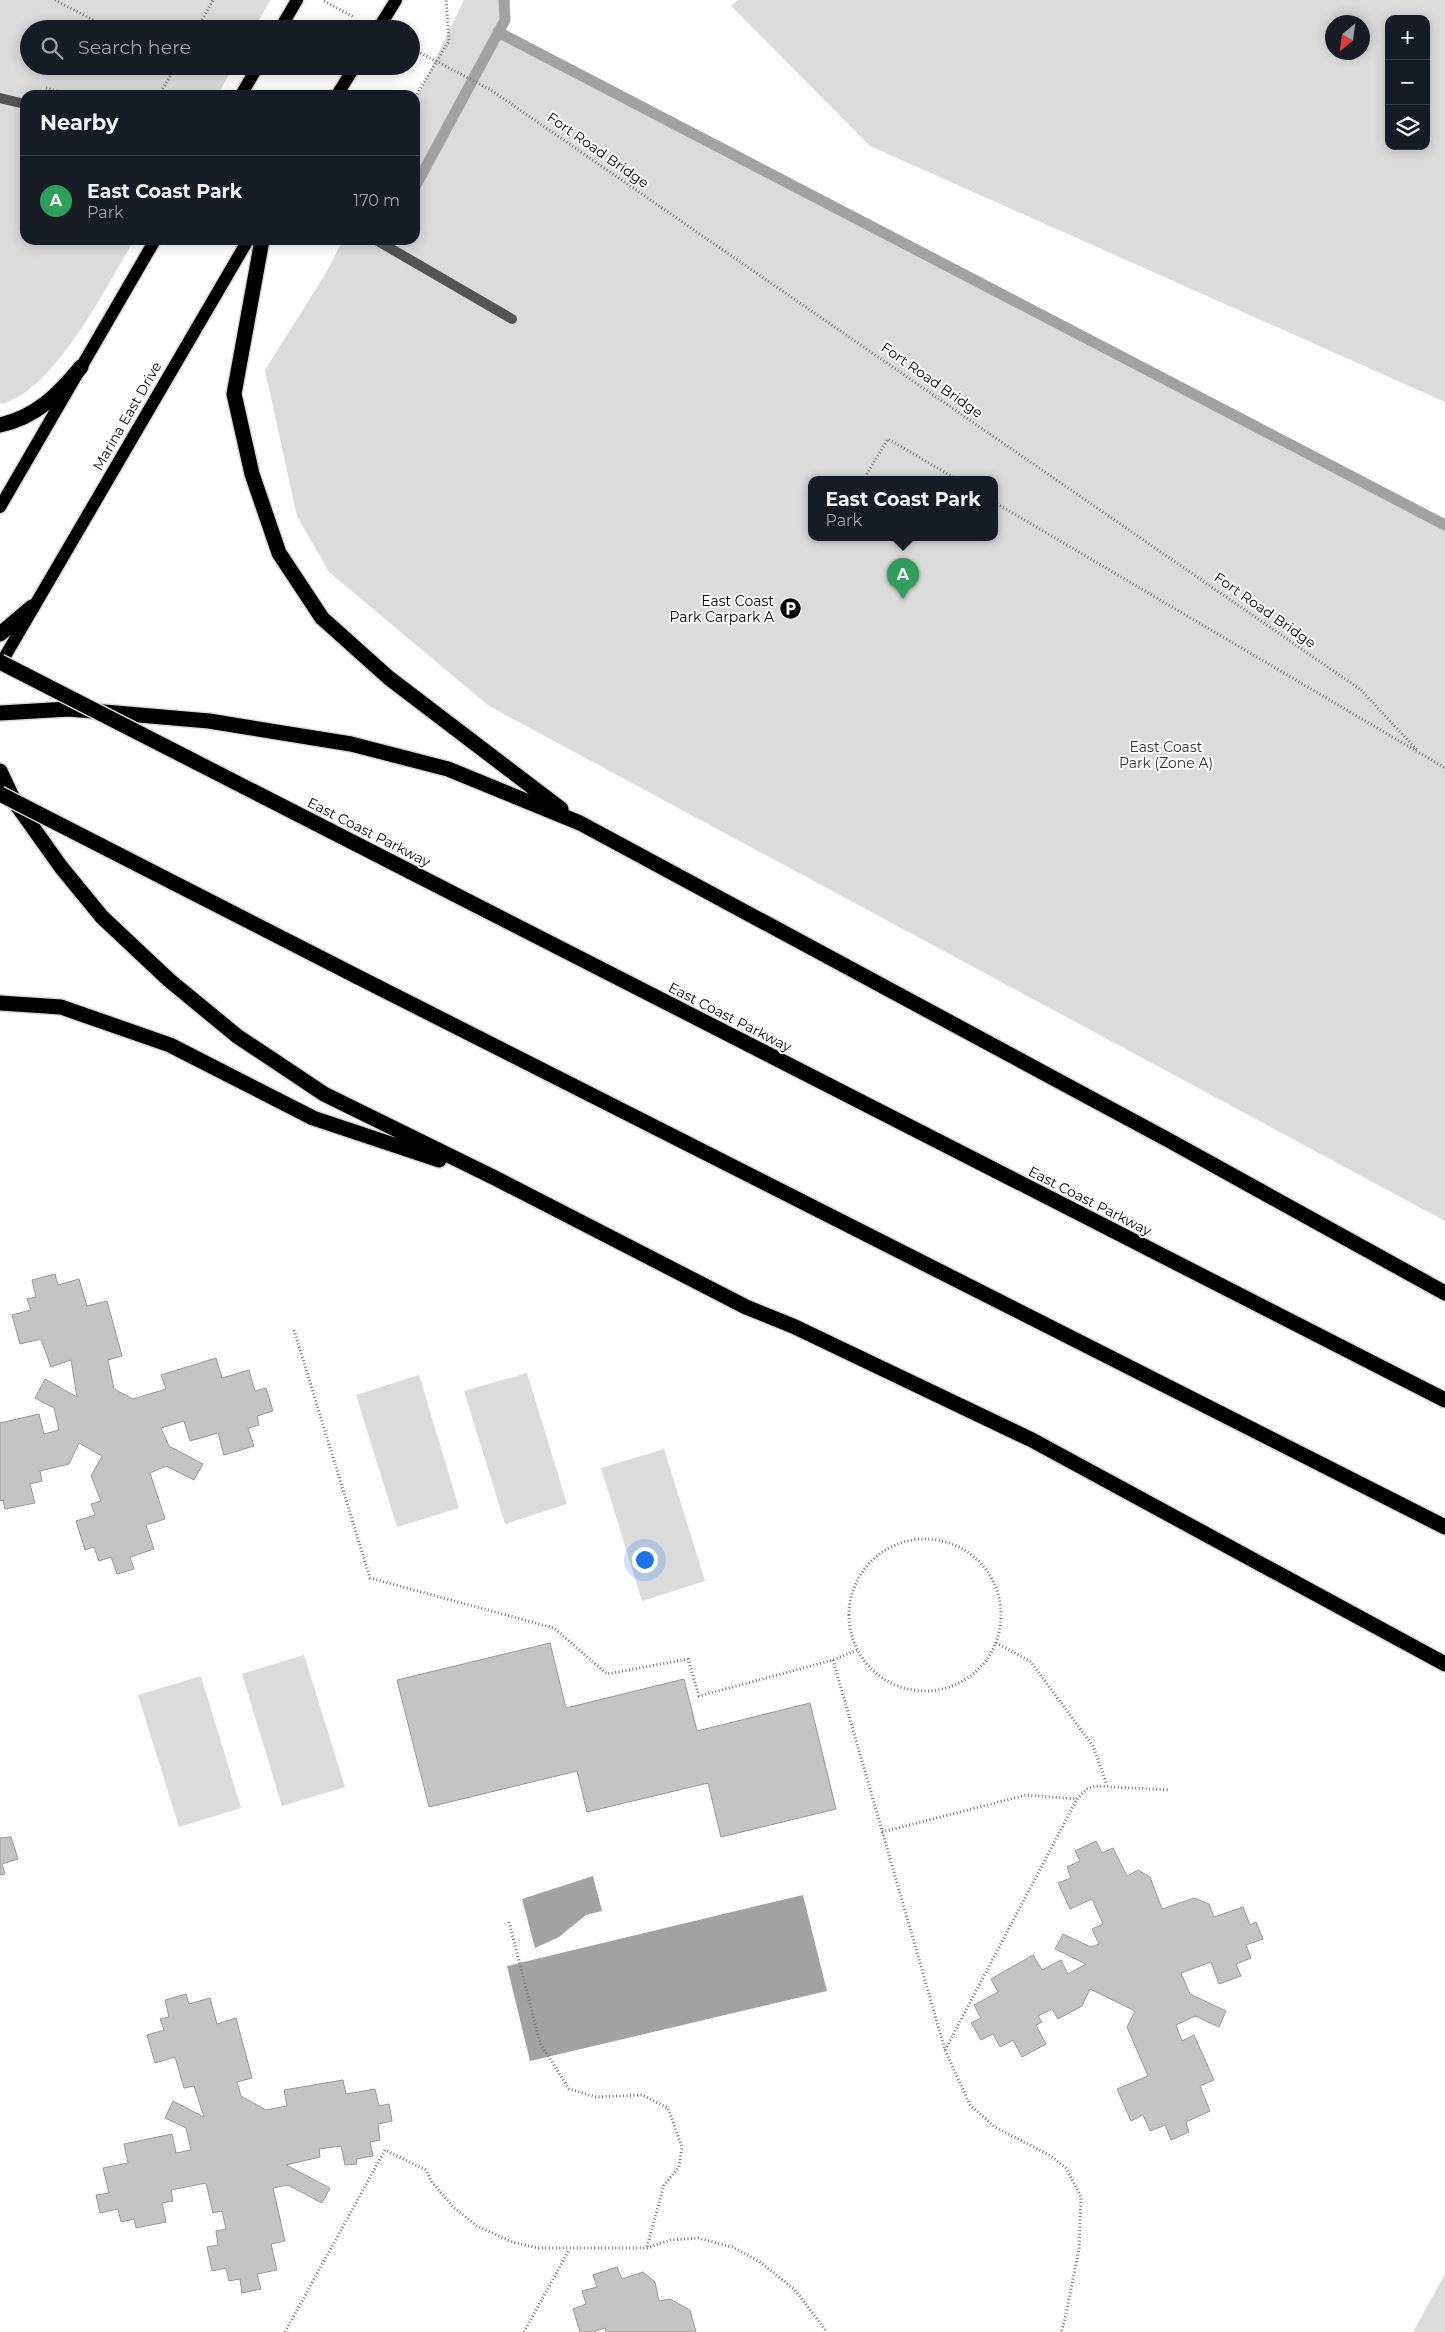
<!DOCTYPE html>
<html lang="en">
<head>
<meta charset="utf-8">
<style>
	:root { --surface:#171b24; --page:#20242c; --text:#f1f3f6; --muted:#9ea1a6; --line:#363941; --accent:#858687 }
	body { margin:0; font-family:Montserrat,sans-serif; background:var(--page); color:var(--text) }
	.controls { position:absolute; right:15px; top:15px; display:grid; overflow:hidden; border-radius:10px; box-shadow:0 2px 12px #0003 }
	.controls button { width:45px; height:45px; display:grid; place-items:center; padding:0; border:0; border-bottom:1px solid var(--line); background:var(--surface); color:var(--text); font:25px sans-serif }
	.compass { position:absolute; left:1325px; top:15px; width:45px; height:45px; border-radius:50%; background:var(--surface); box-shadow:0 2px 12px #0003; rotate:209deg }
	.you { position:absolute; left:644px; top:1559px; width:18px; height:18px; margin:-12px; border:4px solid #fff; border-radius:50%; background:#1a73e8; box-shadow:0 0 0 8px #1a73e833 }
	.badge { display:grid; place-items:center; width:32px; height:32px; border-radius:50%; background:var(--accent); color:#fff; font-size:16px; font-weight:700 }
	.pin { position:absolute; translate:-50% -41px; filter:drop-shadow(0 1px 2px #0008) }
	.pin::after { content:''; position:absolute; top:26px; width:18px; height:15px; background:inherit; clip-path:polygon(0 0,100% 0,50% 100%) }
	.popup { position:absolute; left:808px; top:476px; width:190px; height:65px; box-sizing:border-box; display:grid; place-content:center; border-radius:10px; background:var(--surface); filter:drop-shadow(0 1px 4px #0005); font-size:16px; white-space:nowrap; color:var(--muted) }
	.popup b { font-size:19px; color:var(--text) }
	.popup::after { content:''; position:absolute; left:50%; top:100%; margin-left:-10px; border:10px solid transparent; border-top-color:var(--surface) }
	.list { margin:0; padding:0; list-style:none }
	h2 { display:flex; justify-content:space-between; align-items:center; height:65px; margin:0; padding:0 20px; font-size:21px }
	h2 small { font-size:16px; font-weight:400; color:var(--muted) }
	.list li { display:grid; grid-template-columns:32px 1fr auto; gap:15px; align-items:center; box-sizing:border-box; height:90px; padding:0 20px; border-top:1px solid var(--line) }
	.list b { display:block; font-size:19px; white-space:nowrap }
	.list p { margin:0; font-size:16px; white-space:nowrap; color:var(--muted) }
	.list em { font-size:16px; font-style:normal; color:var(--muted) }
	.icon { flex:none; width:28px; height:28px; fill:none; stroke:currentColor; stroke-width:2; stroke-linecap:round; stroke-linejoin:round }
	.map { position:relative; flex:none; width:1445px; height:2332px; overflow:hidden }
	.search { position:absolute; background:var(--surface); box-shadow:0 2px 12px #0003; left:20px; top:20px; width:400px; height:55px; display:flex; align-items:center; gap:12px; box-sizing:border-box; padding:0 18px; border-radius:28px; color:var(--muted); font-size:19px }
	.panel { position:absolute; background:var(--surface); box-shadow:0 2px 12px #0003; left:20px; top:90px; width:400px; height:155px; border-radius:15px }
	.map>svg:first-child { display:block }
</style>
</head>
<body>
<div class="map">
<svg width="1445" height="2332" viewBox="0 0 1445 2332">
	<rect width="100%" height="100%" fill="#fff"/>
	<path fill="#dbdbdb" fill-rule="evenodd" d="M0,0H270L254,29H29V66H233L218,95H25V240H134C107,285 53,394 0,404Z
		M464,0H510L505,32L1445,522V1221L489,706L329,572L297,516L265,370L326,273L343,240H415V101ZM812,480H994V538H812Z
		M738,0H1445V402L870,146L731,6ZM1389,19H1426V146H1389ZM1362,22V52H1332V22Z
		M527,1373L567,1504L505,1524L464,1391Z
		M419,1375L459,1508L397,1527L356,1395Z
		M664,1449L705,1581L642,1601L601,1468Z
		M304,1655L345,1787L282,1806L242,1674Z
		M201,1676L241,1808L179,1827L138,1695Z
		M1445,2274V2332H1413Z"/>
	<path fill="#a2a2a2" d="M593,1876L602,1911L586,1915L559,1937L535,1948L522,1899Z
		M803,1895L827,1991L530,2061L507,1966Z"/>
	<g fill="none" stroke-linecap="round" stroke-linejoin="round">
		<path stroke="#a2a2a2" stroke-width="11" d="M498,32L1445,525
			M415,187L505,20L504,0"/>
	</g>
	<path fill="#c4c4c4" stroke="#989898" d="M55,1274L58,1285L79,1279L87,1306L107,1301L122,1356L108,1360L114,1389L133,1399L166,1389L161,1375L216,1358L222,1378L249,1370L255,1391L266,1388L273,1411L257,1416L259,1425L248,1428L254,1446L224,1455L218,1433L190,1441L184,1421L161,1428L169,1446L203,1464L194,1480L166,1466L150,1473L165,1519L146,1525L154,1549L130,1557L134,1569L117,1574L111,1557L99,1561L94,1547L85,1550L76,1521L95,1515L91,1504L101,1501L91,1476L102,1456L79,1443L69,1464L40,1471L42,1481L30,1484L35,1503L5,1509L3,1500L0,1501V1423L39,1414L44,1434L59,1430L54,1408L35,1398L45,1379L77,1397L71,1360L51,1367L41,1339L20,1344L12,1315L31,1310L27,1299L36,1297L32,1280Z
		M550,1643L566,1708L684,1679L697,1731L810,1703L836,1809L721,1837L708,1783L587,1812L577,1771L429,1807L397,1680Z
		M11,1837L18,1859L2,1864L5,1874L0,1875V1838Z
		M1096,1841L1102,1853L1113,1848L1127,1876L1138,1870L1150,1877L1162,1909L1194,1898L1209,1904L1214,1917L1243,1907L1250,1925L1256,1922L1263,1939L1246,1945L1251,1958L1236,1964L1241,1976L1219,1984L1211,1962L1181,1973L1190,1994L1226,2011L1219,2027L1195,2016L1176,2025L1182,2041L1194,2035L1214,2080L1200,2086L1210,2111L1186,2122L1189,2132L1171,2140L1165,2125L1150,2131L1143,2115L1131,2121L1117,2089L1148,2076L1127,2027L1135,2011L1090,1989L1082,2006L1058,2019L1052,2009L1038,2016L1042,2022L1036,2025L1046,2044L1022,2057L1013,2040L1000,2047L993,2034L981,2040L971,2023L981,2018L974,2005L998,1992L991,1979L1033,1955L1042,1970L1061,1960L1068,1974L1086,1964L1055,1949L1063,1934L1091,1947L1099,1944L1092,1929L1103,1924L1092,1899L1070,1909L1058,1883L1071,1878L1067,1867L1080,1861L1075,1851Z
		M186,1994L189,2004L210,1998L217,2024L236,2018L252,2078L237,2082L241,2096L266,2110L287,2106L284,2090L343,2080L346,2094L375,2089L379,2106L389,2104L392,2121L378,2124L380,2140L370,2142L373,2156L356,2159L357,2164L345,2165L341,2146L319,2149L320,2157L286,2165L330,2188L322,2203L288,2185L273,2188L285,2241L271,2244L277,2270L257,2274L261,2289L242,2293L240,2279L229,2281L226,2268L212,2271L207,2247L218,2245L216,2231L226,2229L222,2211L213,2213L206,2183L171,2190L173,2201L162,2203L166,2222L136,2228L134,2219L121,2222L118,2209L100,2213L96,2195L109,2193L103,2168L128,2163L124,2144L172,2134L176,2153L191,2150L186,2128L165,2118L173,2101L204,2117L194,2086L184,2088L175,2057L155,2063L147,2035L164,2030L160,2019L169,2017L165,2000Z
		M617,2267L622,2279L643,2272L655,2282L659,2301L670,2299L690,2310L696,2332H606L605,2328L593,2332H580L573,2309L586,2304L582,2291L597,2287L593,2275Z"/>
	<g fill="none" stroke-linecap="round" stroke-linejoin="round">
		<defs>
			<path id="primary" d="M280,29L297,0
				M378,29L396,0
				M241,95L258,66
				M337,95L355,66
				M0,507L155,240
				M0,665L248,240"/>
			<path id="motorway" d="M262,240L234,394L252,474L279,553L322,618L389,678L561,809
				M0,425C36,417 58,395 81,367
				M0,634L32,607
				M0,713L69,709L209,721L351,744L448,769L580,823L1172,1142L1445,1293
				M0,771L14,801L61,867L102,917L169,980L237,1036L324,1094L495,1178L746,1307L793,1326L1032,1440L1445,1664
				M409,871L1445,1400
				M356,976L1445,1527
				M0,1003L61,1007L170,1045L313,1118L439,1160"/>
		</defs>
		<use href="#primary" stroke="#dbdbdb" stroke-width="15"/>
		<use href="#motorway" stroke="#dbdbdb" stroke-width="18"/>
		<path stroke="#767676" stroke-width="3" stroke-dasharray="1 2.5" stroke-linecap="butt" d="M55,0L110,29
			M324,1L354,17
			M197,29L213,0
			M46,88L70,95
			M159,95L176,66
			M415,97L449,41L446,0
			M863,480L888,439L958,480
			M994,502L1445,768
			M1361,690L1418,751
			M294,1330L370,1578L554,1628L607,1674L688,1659L699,1696L833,1660L857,1650
			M849 1615a76 76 0 1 1 152 0a76 76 0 1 1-152 0Z
			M996,1643L1030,1661L1093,1746L1107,1785
			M833,1660L945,2050L970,2105L995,2127L1049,2155L1066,2168L1081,2197L1079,2249L1065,2319L1061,2332
			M882,1832L1026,1795L1077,1799
			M509,1922L540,2043L569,2089L596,2097L642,2095L668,2108L682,2147L679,2167L664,2185L647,2247
			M945,2050L1077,1799L1087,1789L1095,1786L1169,1790
			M285,2332L385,2150L426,2170L431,2181L454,2208L477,2226L512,2242L538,2248H647L671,2240L698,2238L732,2247L760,2262L794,2289L827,2332
			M524,2332L569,2250"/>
		<path stroke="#545454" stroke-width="10" d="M376,240L512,319"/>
		<path stroke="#545454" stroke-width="10" d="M0,98L25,104"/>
		<use href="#primary" stroke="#000" stroke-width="12"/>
		<use href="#motorway" stroke="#000" stroke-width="15"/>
		<defs>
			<path id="motorway-bridge" d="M0,662L409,871
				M0,794L356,976"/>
		</defs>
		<use href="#motorway-bridge" stroke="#dbdbdb" stroke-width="18" stroke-linecap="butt"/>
		<path stroke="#767676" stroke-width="3" stroke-dasharray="1 2.5" stroke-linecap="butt" d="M411,48L491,90L1361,690"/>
		<use href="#motorway-bridge" stroke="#000" stroke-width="15"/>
	</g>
	<defs>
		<symbol id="parking-disc" viewBox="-11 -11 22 22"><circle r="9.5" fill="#000" stroke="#fff"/><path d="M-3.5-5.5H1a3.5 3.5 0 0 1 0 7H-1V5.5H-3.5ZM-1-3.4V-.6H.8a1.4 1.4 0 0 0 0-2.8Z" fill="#fff"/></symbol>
	</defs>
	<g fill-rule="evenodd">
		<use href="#parking-disc" x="778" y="596" width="25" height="25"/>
	</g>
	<g text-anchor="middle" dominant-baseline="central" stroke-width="4" stroke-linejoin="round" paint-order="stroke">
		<g font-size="14" fill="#000" stroke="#fff">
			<text transform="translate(598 150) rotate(35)">Fort Road Bridge</text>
			<text transform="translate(932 380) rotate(35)">Fort Road Bridge</text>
			<text transform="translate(127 416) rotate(-60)">Marina East Drive</text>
			<text transform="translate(1265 610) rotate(35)">Fort Road Bridge</text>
			<text transform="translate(369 832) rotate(27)">East Coast Parkway</text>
			<text transform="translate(730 1017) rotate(27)">East Coast Parkway</text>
			<text transform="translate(1090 1201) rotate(27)">East Coast Parkway</text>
		</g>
		<g font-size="14" fill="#000" stroke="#fff" text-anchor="end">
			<text x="774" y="601">East Coast<tspan x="774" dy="16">Park Carpark A</tspan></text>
		</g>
		<g font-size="14" fill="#323232" stroke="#fff">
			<text x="1166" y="747">East Coast<tspan x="1166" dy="16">Park (Zone A)</tspan></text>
		</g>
	</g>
</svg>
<div class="controls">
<button>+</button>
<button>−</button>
<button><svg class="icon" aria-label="layers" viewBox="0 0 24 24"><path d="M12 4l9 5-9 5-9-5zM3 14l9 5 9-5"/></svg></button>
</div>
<svg class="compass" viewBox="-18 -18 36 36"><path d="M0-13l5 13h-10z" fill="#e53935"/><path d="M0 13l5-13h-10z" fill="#9ea1a6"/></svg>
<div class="you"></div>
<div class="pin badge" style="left:903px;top:599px;background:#2e9e5b">A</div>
<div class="popup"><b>East Coast Park</b>Park</div>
<div class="search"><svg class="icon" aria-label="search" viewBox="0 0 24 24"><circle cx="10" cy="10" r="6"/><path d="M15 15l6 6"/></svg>Search here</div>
<section class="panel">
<h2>Nearby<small></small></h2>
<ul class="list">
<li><span class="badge" style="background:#2e9e5b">A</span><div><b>East Coast Park</b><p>Park</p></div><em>170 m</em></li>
</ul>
</section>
</div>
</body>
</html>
